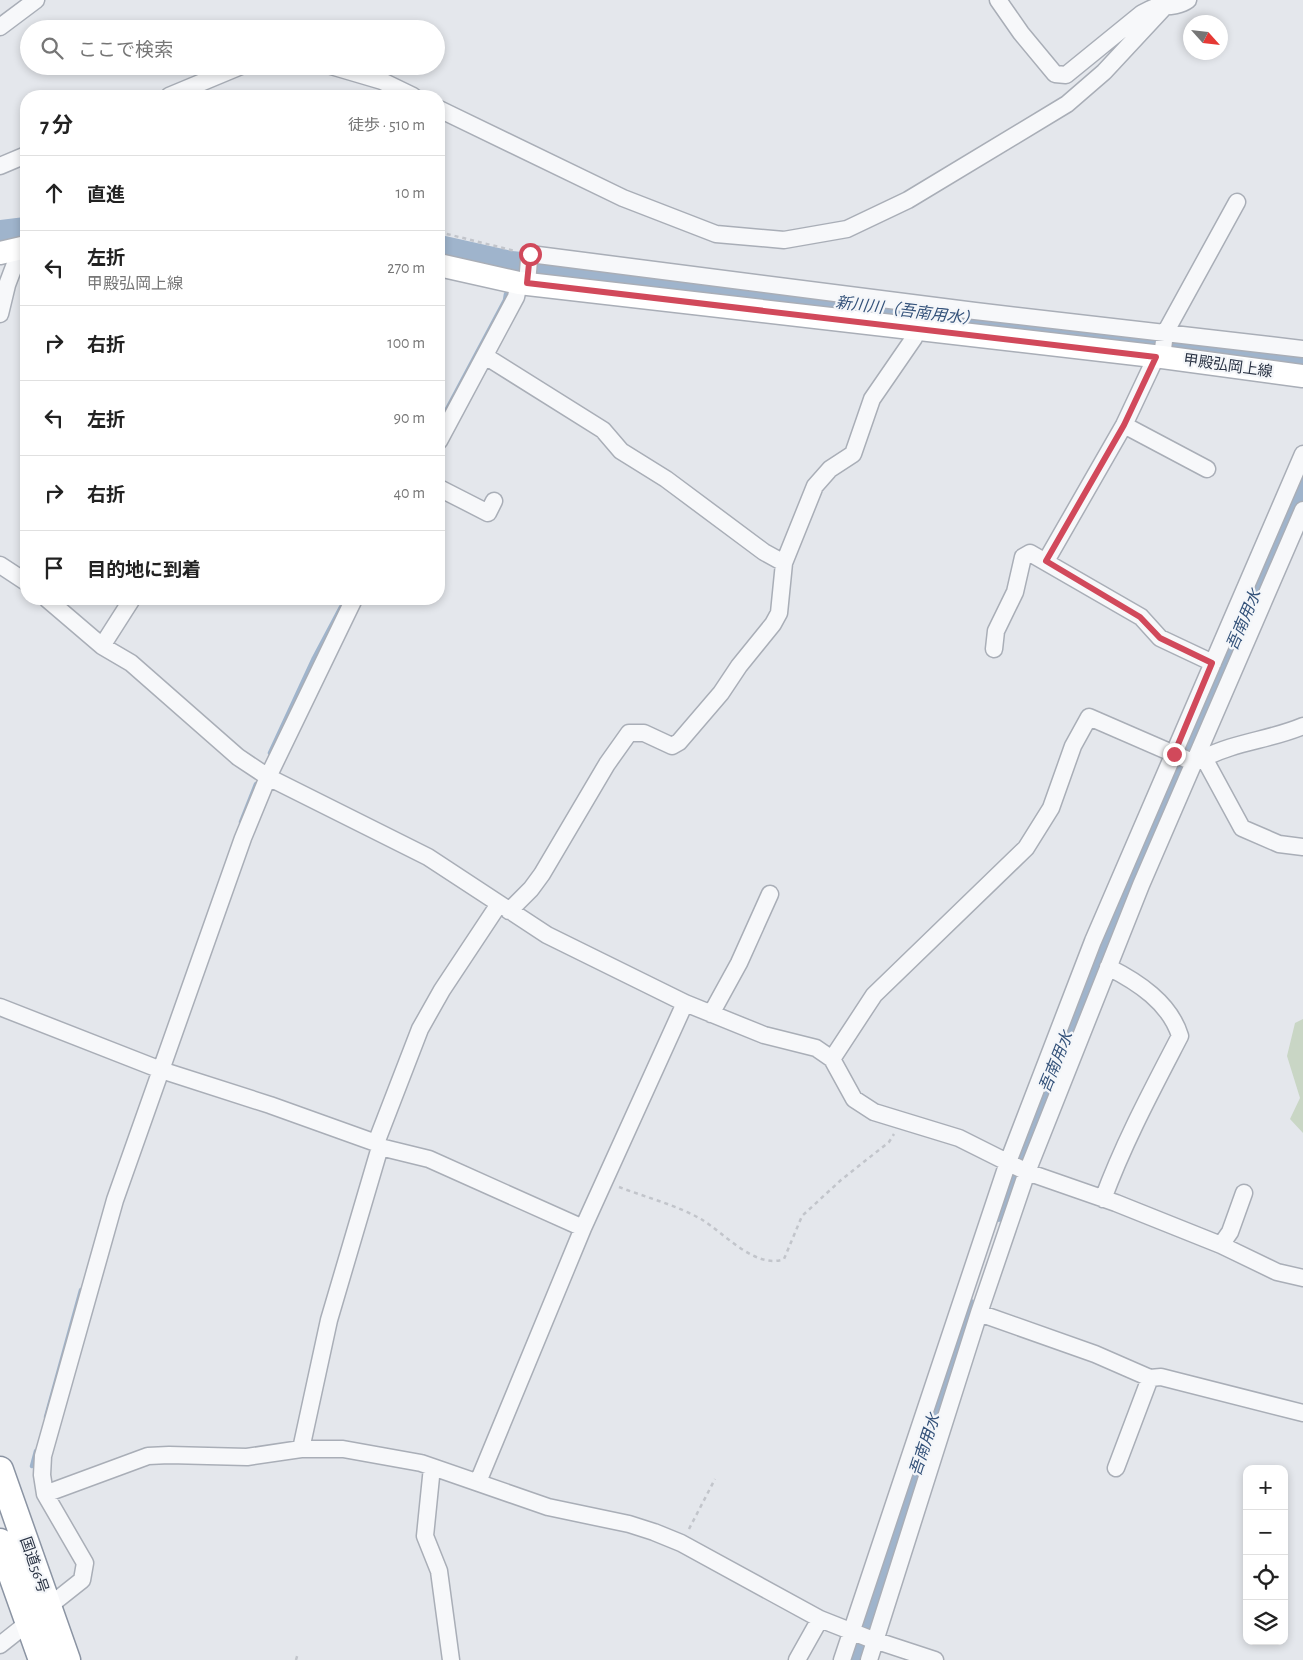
<!DOCTYPE html>
<html lang="ja">
<head>
<meta charset="utf-8">
<style>
	:root { --surface:#fff; --page:#f6f6f6; --text:#222; --muted:#767676; --line:#e0e0e0 }
	body { margin:0; font-family:"Alegreya Sans","Noto Sans JP",sans-serif; background:var(--page); color:var(--text) }
	.controls { position:absolute; right:15px; bottom:15px; display:grid; overflow:hidden; border-radius:10px; box-shadow:0 2px 8px #0003 }
	.controls button { width:45px; height:45px; display:grid; place-items:center; padding:0; border:0; border-bottom:1px solid var(--line); background:var(--surface); color:var(--text); font:25px sans-serif }
	.compass { position:absolute; left:1183px; top:15px; width:45px; height:45px; border-radius:50%; background:var(--surface); box-shadow:0 2px 8px #0003; rotate:117deg }
	.stop { position:absolute; width:15px; height:15px; margin:-11px; border:4px solid #d1495b; border-radius:50%; background:#fff }
	.stop.end { background:#d1495b; border-color:#fff; box-shadow:0 1px 5px #0008 }
	.list { margin:0; padding:0; list-style:none }
	h2 { display:flex; justify-content:space-between; align-items:center; height:65px; margin:0; padding:0 20px; font-size:21px }
	h2 small { font-size:16px; font-weight:400; color:var(--muted) }
	.list li { display:grid; grid-template-columns:32px 1fr auto; gap:15px; align-items:center; box-sizing:border-box; height:75px; padding:0 20px; border-top:1px solid var(--line) }
	.list b { display:block; font-size:19px; white-space:nowrap }
	.list p { margin:0; font-size:16px; white-space:nowrap; color:var(--muted) }
	.list em { font-size:16px; font-style:normal; color:var(--muted) }
	.icon { flex:none; width:28px; height:28px; fill:none; stroke:currentColor; stroke-width:2; stroke-linecap:round; stroke-linejoin:round }
	.map { position:relative; flex:none; width:1303px; height:1660px; overflow:hidden }
	.search { position:absolute; background:var(--surface); box-shadow:0 2px 8px #0003; left:20px; top:20px; width:425px; height:55px; display:flex; align-items:center; gap:12px; box-sizing:border-box; padding:0 18px; border-radius:28px; color:var(--muted); font-size:19px }
	.panel { position:absolute; background:var(--surface); box-shadow:0 2px 8px #0003; left:20px; top:90px; width:425px; height:515px; border-radius:20px }
	.map>svg:first-child { display:block }
</style>
</head>
<body>
<div class="map">
<svg width="1303" height="1660" viewBox="0 0 1303 1660">
	<rect width="100%" height="100%" fill="#e4e7ec"/>
	<path fill="#c9d6c5" d="M1303,1019V1133L1290,1119L1300,1098L1287,1056L1295,1023Z"/>
	<g fill="none" stroke-linecap="round" stroke-linejoin="round">
		<path stroke="#9fb4cc" stroke-width="4.5" d="M510,266L511,265
			M439,424L505,300L506,294
			M270,753L314,658L341,607
			M241,822L256,784
			M46,1417L81,1290
			M32,1466L36,1451"/>
		<path stroke="#9fb4cc" stroke-width="16" d="M998,1214L1052,1071L1303,482
			M856,1660L968,1306"/>
		<path stroke="#9fb4cc" stroke-width="28" d="M0,234L26,231
			M439,249L511,265L708,286L1303,362"/>
		<defs>
			<path id="minor" d="M998,0L1021,33L1055,74L1066,75L1141,14C1145,12 1151,8 1156,7C1166,6 1179,7 1188,0
				M0,27L36,0
				M331,66L382,81L413,96
				M169,96L241,66
				M439,109L623,198L716,234L784,240L847,229L908,200L1067,104L1104,72L1171,0
				M0,166L26,155
				M530,254L975,311L1303,349
				M527,283L529,260
				M0,314L7,285L21,248
				M485,356L603,430L621,451L666,479L764,552L784,563L815,486L830,469L853,454L872,399L914,338L916,329
				M1162,357L1165,333L1237,202
				M1124,425L1207,469
				M439,441L516,297L519,283
				M439,488L488,513L494,501
				M1046,561L1124,425L1156,357
				M0,565L26,582
				M47,599L102,646L131,663L238,757L268,777L428,857L547,935L685,1003L764,1035L816,1048L832,1059L854,1099L874,1112L959,1138L1027,1172L1116,1203L1221,1245L1277,1272L1303,1278
				M102,646L132,599
				M994,649L996,631L1015,592L1023,557L1030,553L1141,617L1160,638L1213,663
				M1204,758C1235,742 1270,740 1303,726
				M509,911L531,889L542,874L607,764L629,733H644L672,746L679,742L721,693L739,666L773,624L779,613L784,563
				M0,1007L161,1070L270,1105L376,1143L420,1029L442,990L499,904
				M711,1014L739,963L770,894
				M832,1059L874,995L1026,848L1051,808L1073,746L1089,717L1188,760L1194,762L1204,758L1242,828L1279,844L1303,847
				M376,1143L380,1147L429,1159L583,1228
				M1103,1199C1124,1142 1152,1090 1180,1036C1170,1003 1138,982 1108,967
				M1221,1245L1230,1232L1244,1193
				M979,1313L1095,1354L1150,1378L1161,1377L1303,1413
				M301,1449L329,1320L380,1147
				M432,1467L425,1536L439,1571L451,1660
				M1116,1468L1150,1378
				M478,1482L583,1228L685,1003
				M45,1494L148,1456L169,1455L247,1457L301,1449H343L421,1463L548,1507L629,1524L654,1532L681,1543L820,1619L868,1638L935,1660
				M0,1645L82,1580L85,1563L45,1494L42,1475L43,1456L115,1200L243,838L268,777L354,599
				M797,1660L820,1619
				M842,1660L1008,1162L1093,941L1303,454
				M869,1660L979,1313L1027,1172L1141,885L1303,510"/>
			<path id="secondary" d="M0,253L26,247
				M439,265L519,283L1162,357L1303,376"/>
			<path id="trunk" d="M0,1470L67,1660
				M0,1542L42,1660"/>
		</defs>
		<use href="#minor" stroke="#a9aeb7" stroke-width="19"/>
		<use href="#secondary" stroke="#a9aeb7" stroke-width="25"/>
		<use href="#trunk" stroke="#8b94a3" stroke-width="29"/>
		<path stroke="#c2c5cb" stroke-width="2.5" stroke-dasharray="4 4" stroke-linecap="butt" d="M439,132L441,138L439,143
			M439,232L515,251
			M619,1187C645,1197 676,1205 701,1219C723,1232 756,1270 784,1259L802,1216L841,1180L889,1142L894,1134
			M689,1529L715,1479
			M296,1660L298,1653"/>
		<use href="#minor" stroke="#f7f8fa" stroke-width="16"/>
		<use href="#secondary" stroke="#fff" stroke-width="22"/>
		<use href="#trunk" stroke="#fff" stroke-width="26"/>
	</g>
	<g fill="none" stroke-linecap="round" stroke-linejoin="round">
		<path stroke="#d1495b" stroke-width="6" d="M530,254L527,283L1156,357L1124,425L1046,561L1140,617L1160,638L1212,663L1174,754"/>
	</g>
	<g text-anchor="middle" dominant-baseline="central" stroke-width="4.5" stroke-linejoin="round" paint-order="stroke">
		<g font-size="15" fill="#2b3445" stroke="#f4f6f9">
			<text transform="translate(1228 366) rotate(8)">甲殿弘岡上線</text>
			<text transform="translate(34 1565) rotate(71)">国道56号</text>
		</g>
		<g font-size="16" font-style="italic" fill="#34527a" stroke="#f4f6f9">
			<text transform="translate(907 311) rotate(7)">新川川（吾南用水）</text>
			<text transform="translate(1244 620) rotate(-67)">吾南用水</text>
			<text transform="translate(1056 1062) rotate(-68)">吾南用水</text>
			<text transform="translate(925 1445) rotate(-72)">吾南用水</text>
		</g>
	</g>
</svg>
<div class="controls">
<button>+</button>
<button>−</button>
<button><svg class="icon" aria-label="locate" viewBox="0 0 24 24"><circle cx="12" cy="12" r="6"/><path d="M12 2v4M12 18v4M2 12h4M18 12h4"/></svg></button>
<button><svg class="icon" aria-label="layers" viewBox="0 0 24 24"><path d="M12 4l9 5-9 5-9-5zM3 14l9 5 9-5"/></svg></button>
</div>
<svg class="compass" viewBox="-18 -18 36 36"><path d="M0-13l5 13h-10z" fill="#e53935"/><path d="M0 13l5-13h-10z" fill="#767676"/></svg>
<div class="stop" style="left:530px;top:254px"></div>
<div class="stop end" style="left:1174px;top:754px"></div>
<div class="search"><svg class="icon" aria-label="search" viewBox="0 0 24 24"><circle cx="10" cy="10" r="6"/><path d="M15 15l6 6"/></svg>ここで検索</div>
<section class="panel">
<h2>7 分<small>徒歩 · 510 m</small></h2>
<ul class="list">
<li><svg class="icon" aria-label="ahead" viewBox="0 0 24 24"><path d="M12 20V5M6 11l6-6 6 6"/></svg><div><b>直進</b></div><em>10 m</em></li>
<li><svg class="icon" aria-label="left" viewBox="0 0 24 24"><path d="M17 20v-9H6M10 6l-5 5 5 5"/></svg><div><b>左折</b><p>甲殿弘岡上線</p></div><em>270 m</em></li>
<li><svg class="icon" aria-label="right" viewBox="0 0 24 24"><path d="M7 20v-9h11M14 6l5 5-5 5"/></svg><div><b>右折</b></div><em>100 m</em></li>
<li><svg class="icon" aria-label="left" viewBox="0 0 24 24"><path d="M17 20v-9H6M10 6l-5 5 5 5"/></svg><div><b>左折</b></div><em>90 m</em></li>
<li><svg class="icon" aria-label="right" viewBox="0 0 24 24"><path d="M7 20v-9h11M14 6l5 5-5 5"/></svg><div><b>右折</b></div><em>40 m</em></li>
<li><svg class="icon" aria-label="arrive" viewBox="0 0 24 24"><path d="M6 21V4h12l-3 4 3 4H6"/></svg><div><b>目的地に到着</b></div></li>
</ul>
</section>
</div>
</body>
</html>
